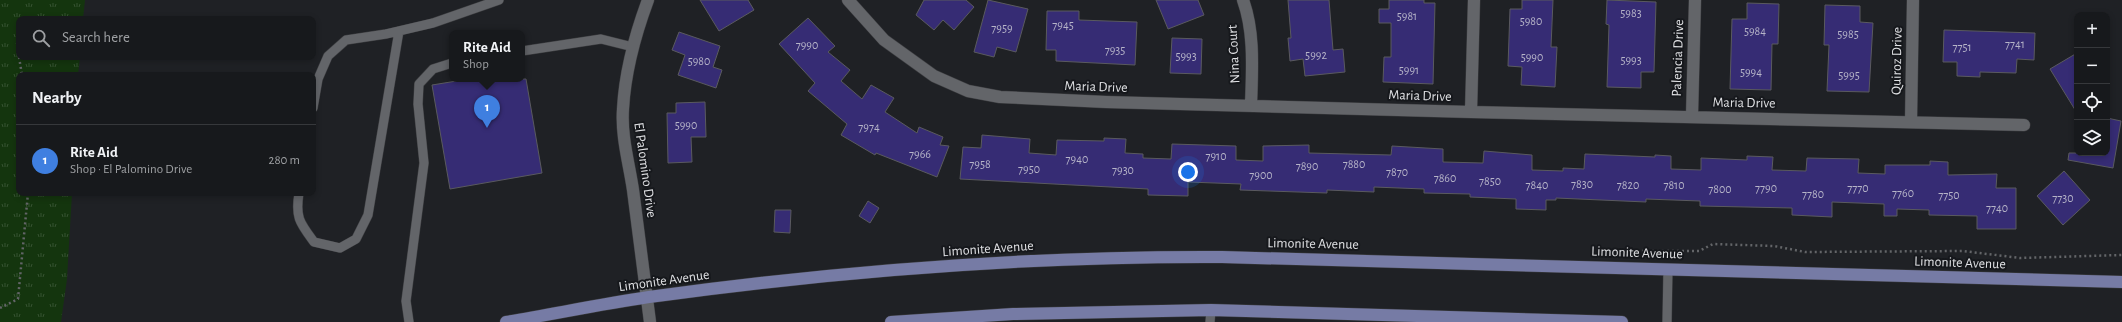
<!DOCTYPE html>
<html lang="en">
<head>
<meta charset="utf-8">
<style>
	:root { --surface:#17191c; --page:#242629; --text:#f1f3f6; --muted:#9ea0a3; --line:#36383b; --accent:#72c1f5 }
	body { margin:0; font-family:"Alegreya Sans",sans-serif; background:var(--page); color:var(--text) }
	.controls { position:absolute; right:12px; top:12px; display:grid; overflow:hidden; border-radius:8px; box-shadow:0 2px 6px #0003 }
	.controls button { width:36px; height:36px; display:grid; place-items:center; padding:0; border:0; border-bottom:1px solid var(--line); background:var(--surface); color:var(--text); font:20px sans-serif }
	.you { position:absolute; left:1188px; top:172px; width:14px; height:14px; margin:-10px; border:3px solid #fff; border-radius:50%; background:#1a73e8; box-shadow:0 0 0 6px #1a73e833 }
	.badge { display:grid; place-items:center; width:26px; height:26px; border-radius:50%; background:var(--accent); color:#fff; font-size:13px; font-weight:700 }
	.pin { position:absolute; translate:-50% -33px; filter:drop-shadow(0 1px 2px #0008) }
	.pin::after { content:''; position:absolute; top:21px; width:14px; height:12px; background:inherit; clip-path:polygon(0 0,100% 0,50% 100%) }
	.popup { position:absolute; left:449px; top:30px; width:76px; height:52px; box-sizing:border-box; display:grid; place-content:center; border-radius:8px; background:var(--surface); filter:drop-shadow(0 1px 3px #0005); font-size:13px; white-space:nowrap; color:var(--muted) }
	.popup b { font-size:15px; color:var(--text) }
	.popup::after { content:''; position:absolute; left:50%; top:100%; margin-left:-8px; border:8px solid transparent; border-top-color:var(--surface) }
	.list { margin:0; padding:0; list-style:none }
	h2 { display:flex; justify-content:space-between; align-items:center; height:52px; margin:0; padding:0 16px; font-size:17px }
	h2 small { font-size:13px; font-weight:400; color:var(--muted) }
	.list li { display:grid; grid-template-columns:26px 1fr auto; gap:12px; align-items:center; box-sizing:border-box; height:72px; padding:0 16px; border-top:1px solid var(--line) }
	.list b { display:block; font-size:15px; white-space:nowrap }
	.list p { margin:0; font-size:13px; white-space:nowrap; color:var(--muted) }
	.list em { font-size:13px; font-style:normal; color:var(--muted) }
	.icon { flex:none; width:22px; height:22px; fill:none; stroke:currentColor; stroke-width:2; stroke-linecap:round; stroke-linejoin:round }
	.map { position:relative; flex:none; width:2122px; height:322px; overflow:hidden }
	.search { position:absolute; background:var(--surface); box-shadow:0 2px 6px #0003; left:16px; top:16px; width:300px; height:44px; display:flex; align-items:center; gap:10px; box-sizing:border-box; padding:0 14px; border-radius:8px; color:var(--muted); font-size:15px }
	.panel { position:absolute; background:var(--surface); box-shadow:0 2px 6px #0003; left:16px; top:72px; width:300px; height:124px; border-radius:8px }
	.map>svg:first-child { display:block }
</style>
</head>
<body>
<div class="map">
<svg width="2122" height="322" viewBox="0 0 2122 322">
	<defs>
		<pattern id="grass-tufts" width="24" height="20" patternUnits="userSpaceOnUse"><rect width="24" height="20" fill="#14350e"/><path d="M3 7l-1-3M5 7V3M7 7l1-3M15 17l-1-3M17 17v-4M19 17l1-3" fill="none" stroke="#365231"/></pattern>
	</defs>
	<rect width="100%" height="100%" fill="#1f2125"/>
	<path fill="url(#grass-tufts)" d="M0,0H85L83,19H19V57H80L78,75H19V193H72L67,279L61,322H0Z"/>
	<path fill="#362c74" stroke="#5a5a5f" d="M700,0H748L754,10L719,31Z
		M924,0H966L974,7L954,30L943,20L934,30L916,15Z
		M988,0L1028,9L1016,52L997,47L994,57L974,52Z
		M1156,0H1198L1204,15L1168,29Z
		M1288,0H1329L1333,50L1343,49L1345,72L1305,76L1303,59L1290,61L1288,38H1291Z
		M1389,0H1424V3H1435L1433,84L1383,82L1384,57H1391V23H1379V9H1389Z
		M1522,0H1553L1551,47H1557L1555,87L1521,85L1522,67L1508,66L1510,9H1522Z
		M1607,0L1656,2L1654,72H1641V88L1607,87L1609,25L1606,24Z
		M1747,3L1779,4L1778,44H1772L1771,90L1730,89L1732,19H1747Z
		M1825,5L1860,6V22L1873,23L1869,92L1827,91L1829,45H1824Z
		M1047,11H1079V20L1137,22L1135,65L1056,61V50H1046Z
		M808,18L835,46L828,52L850,70L841,81L862,99L871,85L894,98L885,112L917,133L919,127L943,137L940,145L949,146L937,177L876,153L875,155L841,135L847,124L808,91L815,83L779,44Z
		M1944,30L2035,33L2034,60L2017,59L2016,73L1980,72V77L1957,76V62H1943Z
		M679,32L720,46L713,67L722,70L716,88L678,75L685,55L672,50Z
		M1172,38L1202,39L1201,74L1170,73Z
		M2077,53V113L2050,69Z
		M469,79H526L542,173L450,189L432,85Z
		M705,102L706,137H691L692,162L668,163L667,113H676V103Z
		M2107,118L2121,121L2113,168L2068,160L2069,153H2107Z
		M982,135L1030,139L1029,153L1056,155L1057,140L1104,141V138L1126,139L1125,153L1143,154V158L1171,159L1172,144L1236,146V160L1263,161V146L1309,145V153L1391,155L1392,146L1443,149V162L1483,163L1484,151L1532,155V170L1563,171V168L1584,169L1585,154L1655,157V155L1671,156V169L1701,170V158L1747,160V156L1773,157L1772,170L1806,171L1807,158L1859,159L1858,173L1885,174V165H1930V161L1948,162V175L1997,174L1996,188H2016V229H1977V216L1929,215V210L1897,209V216H1884V204L1832,202V217L1792,215V208L1700,206V201L1646,199V202L1556,198V200H1546V210L1516,209V199L1470,197V194L1424,193V189L1374,187V192L1327,190V193L1240,190L1241,184L1188,182V196L1148,195V189L960,179L963,147L981,148Z
		M2064,171L2090,200L2063,225L2037,196Z
		M868,201L879,208L870,223L859,216Z
		M775,210H791L790,233L774,232Z"/>
	<g fill="none" stroke-linecap="round" stroke-linejoin="round">
		<defs>
			<path id="lane" d="M522,51L601,39L633,47
				M313,108L318,79L328,56L346,40L386,34L433,23L499,0
				M299,193C295,218 300,223 314,242L340,248L356,239L368,215L399,31
				M409,322L406,301L424,163L418,104L419,84L433,69L452,63
				M1210,322L1211,310
				M1667,322L1668,269"/>
			<path id="street" d="M648,0C635,35 625,71 623,109C621,136 629,163 633,190C639,234 644,278 650,322
				M848,0L884,40L934,76L968,91L1000,97L1106,102L1471,112L2024,125
				M1243,0C1255,33 1252,71 1251,106
				M1471,112L1474,0
				M1692,116L1695,0
				M1911,122L1913,0"/>
			<path id="primary" d="M506,322C554,314 601,304 649,297C838,271 1031,256 1222,257L2122,282
				M891,322L1013,314L1211,310L1622,322"/>
		</defs>
		<use href="#lane" stroke="#3d3e41" stroke-width="10"/>
		<use href="#street" stroke="#3d3e41" stroke-width="13"/>
		<use href="#primary" stroke="#3d3e41" stroke-width="13"/>
		<path stroke="#636568" stroke-width="2.5" stroke-dasharray="2 3" stroke-linecap="butt" d="M17,43L19,54
			M19,57L22,75
			M1642,251H1699L1713,244L1774,246L1805,252L1963,251L2020,258L2122,255
			M0,308L18,299L28,193"/>
		<use href="#lane" stroke="#636569" stroke-width="9"/>
		<use href="#street" stroke="#636569" stroke-width="12"/>
		<use href="#primary" stroke="#767ba5" stroke-width="12"/>
	</g>
	<g text-anchor="middle" dominant-baseline="central" stroke-width="4" stroke-linejoin="round" paint-order="stroke">
		<g font-size="12" fill="#b6b4c8">
			<text x="1631" y="13">5983</text>
			<text x="1407" y="16">5981</text>
			<text x="1531" y="21">5980</text>
			<text x="1063" y="25">7945</text>
			<text x="1002" y="28">7959</text>
			<text x="1755" y="31">5984</text>
			<text x="1848" y="34">5985</text>
			<text x="2015" y="44">7741</text>
			<text x="807" y="45">7990</text>
			<text x="1962" y="47">7751</text>
			<text x="1115" y="50">7935</text>
			<text x="1316" y="55">5992</text>
			<text x="1186" y="56">5993</text>
			<text x="1532" y="57">5990</text>
			<text x="1631" y="60">5993</text>
			<text x="699" y="61">5980</text>
			<text x="1409" y="70">5991</text>
			<text x="1751" y="72">5994</text>
			<text x="1849" y="75">5995</text>
			<text x="686" y="125">5990</text>
			<text x="869" y="127">7974</text>
			<text x="920" y="154">7966</text>
			<text x="1216" y="156">7910</text>
			<text x="1077" y="159">7940</text>
			<text x="980" y="164">7958</text>
			<text x="1354" y="164">7880</text>
			<text x="1307" y="166">7890</text>
			<text x="1029" y="169">7950</text>
			<text x="1123" y="170">7930</text>
			<text x="1397" y="172">7870</text>
			<text x="1261" y="175">7900</text>
			<text x="1445" y="178">7860</text>
			<text x="1490" y="181">7850</text>
			<text x="1582" y="184">7830</text>
			<text x="1537" y="185">7840</text>
			<text x="1628" y="185">7820</text>
			<text x="1674" y="185">7810</text>
			<text x="1766" y="188">7790</text>
			<text x="1858" y="188">7770</text>
			<text x="1720" y="189">7800</text>
			<text x="1903" y="193">7760</text>
			<text x="1813" y="194">7780</text>
			<text x="1949" y="195">7750</text>
			<text x="2063" y="198">7730</text>
			<text x="1997" y="208">7740</text>
		</g>
		<g font-size="14" fill="#e0e1e4" stroke="#16181c">
			<text transform="translate(1234 54) rotate(-93)">Nina Court</text>
			<text transform="translate(1678 58) rotate(-88)">Palencia Drive</text>
			<text transform="translate(1897 61) rotate(-89)">Quiroz Drive</text>
			<text transform="translate(1096 87) rotate(2)">Maria Drive</text>
			<text transform="translate(1420 96) rotate(2)">Maria Drive</text>
			<text transform="translate(1744 103) rotate(1)">Maria Drive</text>
			<text transform="translate(645 170) rotate(82)">El Palomino Drive</text>
			<text transform="translate(1313 244) rotate(1)">Limonite Avenue</text>
			<text transform="translate(988 249) rotate(-4)">Limonite Avenue</text>
			<text transform="translate(1637 253) rotate(2)">Limonite Avenue</text>
			<text transform="translate(1960 263) rotate(2)">Limonite Avenue</text>
			<text transform="translate(664 281) rotate(-8)">Limonite Avenue</text>
		</g>
	</g>
</svg>
<div class="controls">
<button>+</button>
<button>−</button>
<button><svg class="icon" aria-label="locate" viewBox="0 0 24 24"><circle cx="12" cy="12" r="6"/><path d="M12 2v4M12 18v4M2 12h4M18 12h4"/></svg></button>
<button><svg class="icon" aria-label="layers" viewBox="0 0 24 24"><path d="M12 4l9 5-9 5-9-5zM3 14l9 5 9-5"/></svg></button>
</div>
<div class="you"></div>
<div class="pin badge" style="left:487px;top:128px;background:#3f7fe0">1</div>
<div class="popup"><b>Rite Aid</b>Shop</div>
<div class="search"><svg class="icon" aria-label="search" viewBox="0 0 24 24"><circle cx="10" cy="10" r="6"/><path d="M15 15l6 6"/></svg>Search here</div>
<section class="panel">
<h2>Nearby<small></small></h2>
<ul class="list">
<li><span class="badge" style="background:#3f7fe0">1</span><div><b>Rite Aid</b><p>Shop · El Palomino Drive</p></div><em>280 m</em></li>
</ul>
</section>
</div>
</body>
</html>
